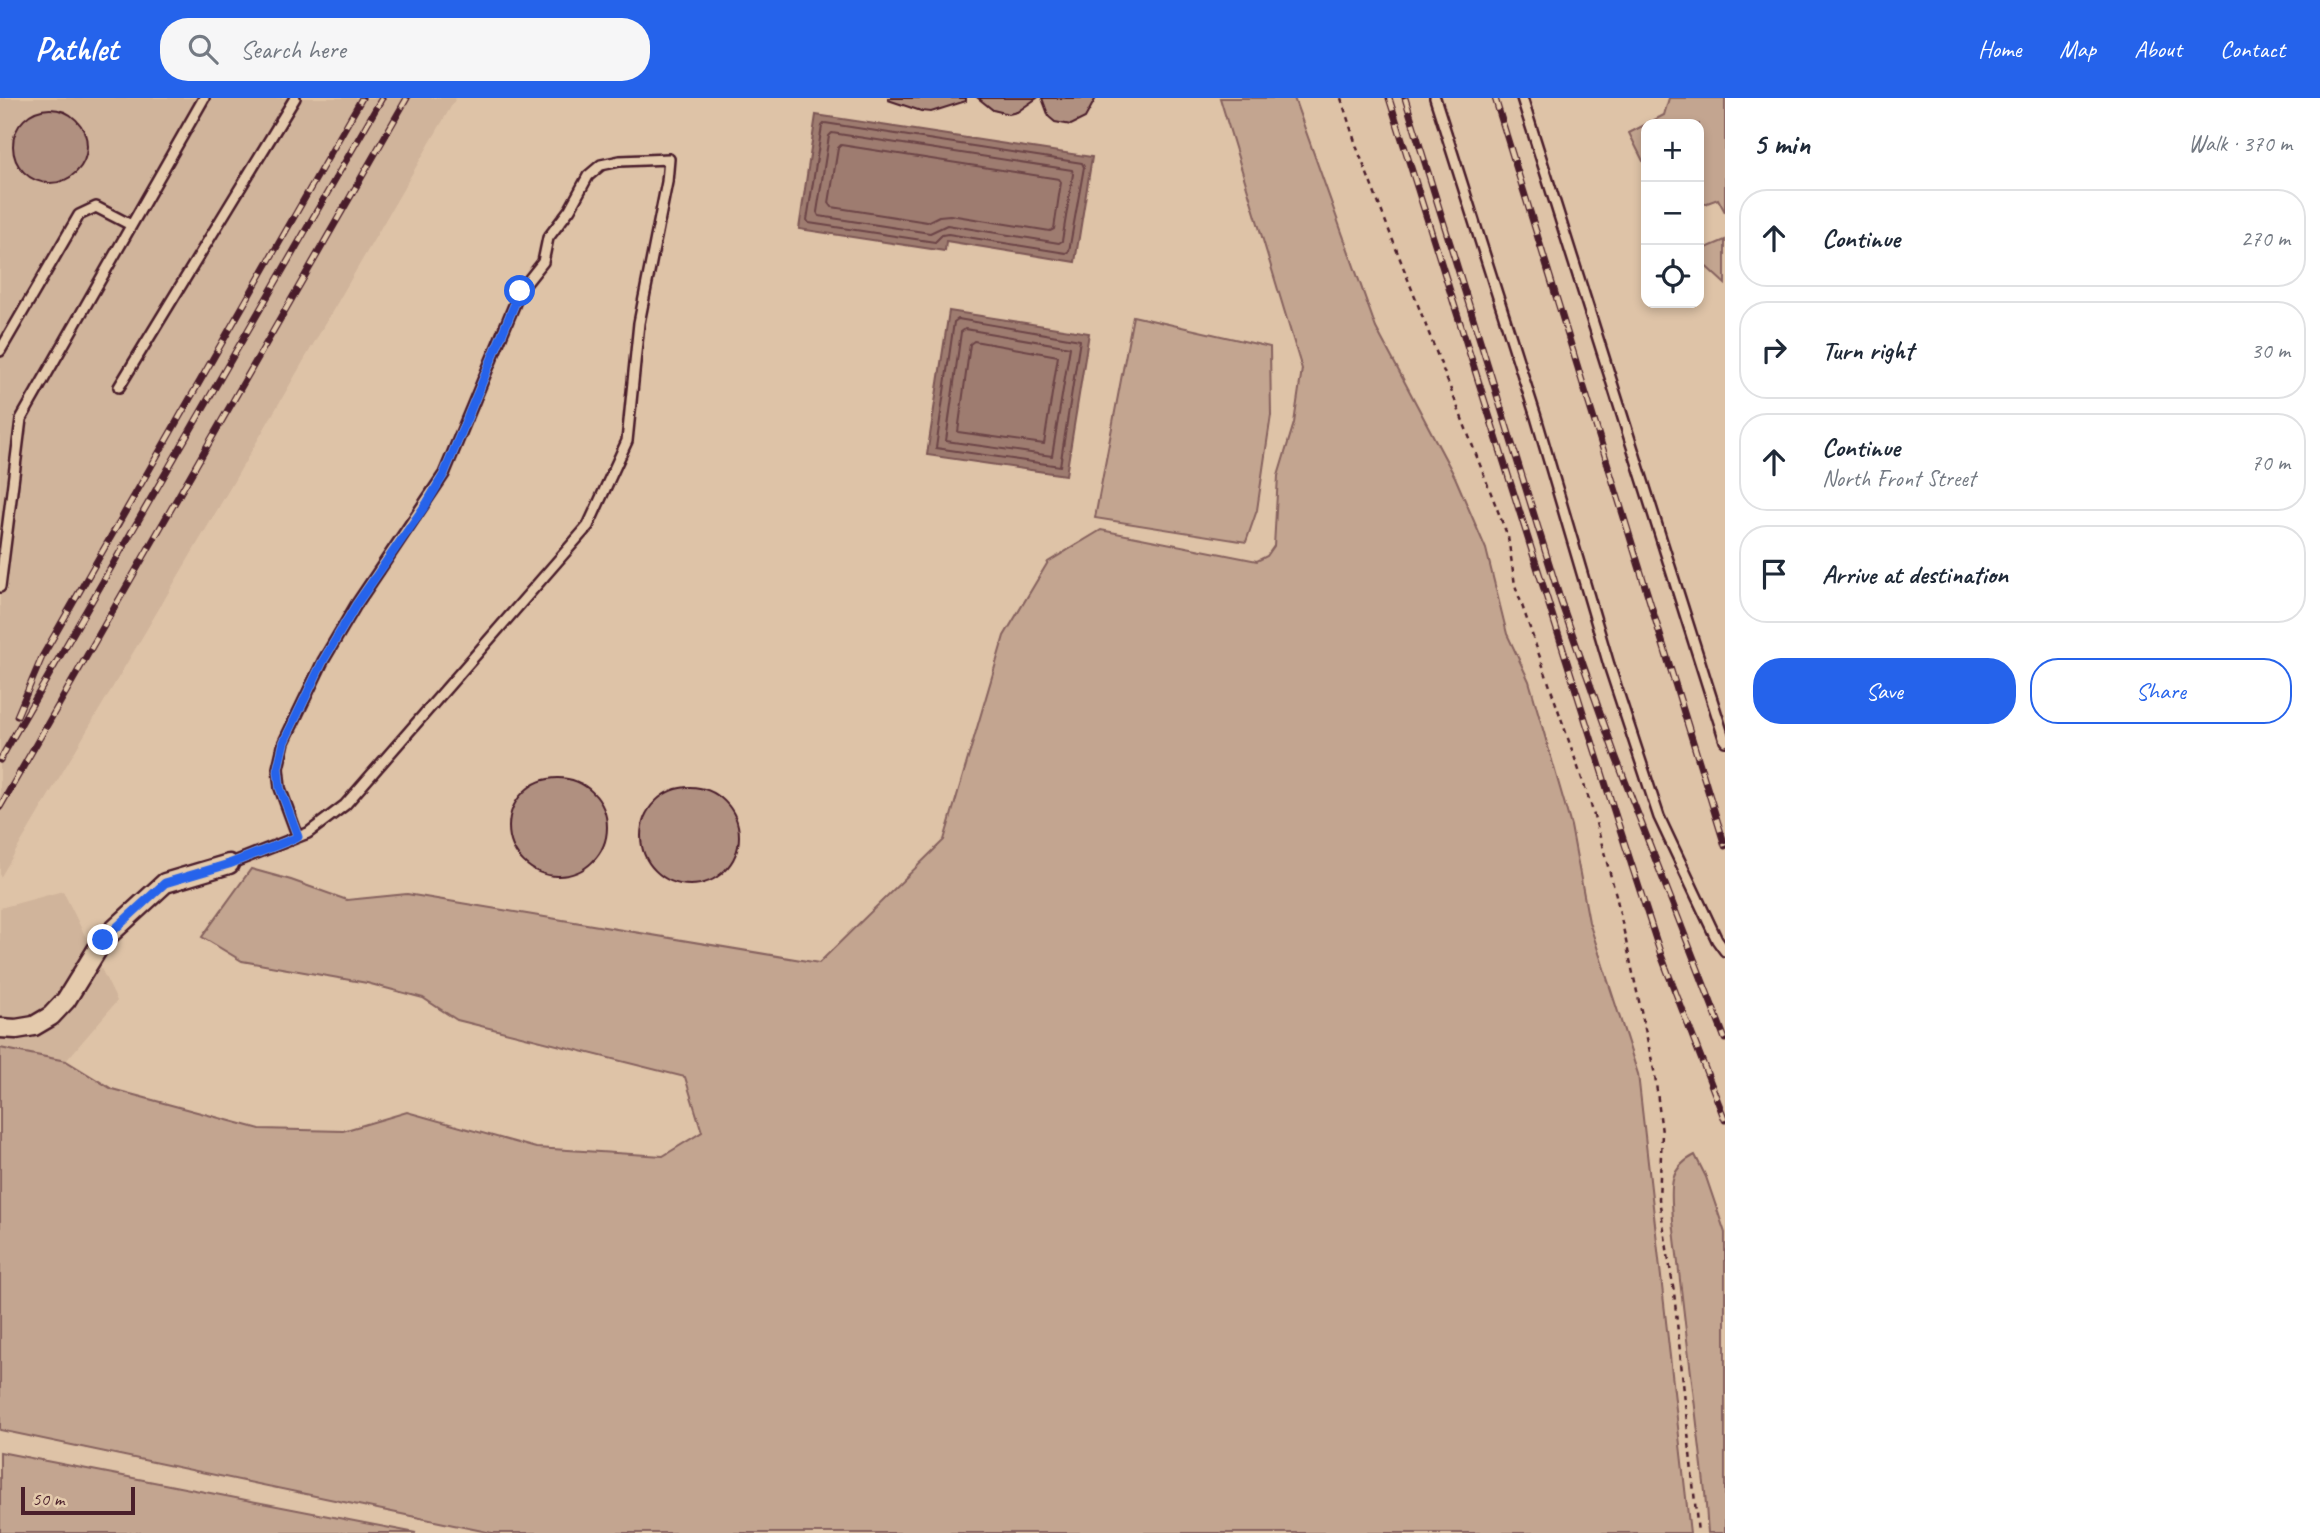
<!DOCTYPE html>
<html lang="en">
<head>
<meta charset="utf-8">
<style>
	:root { --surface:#fff; --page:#f6f6f7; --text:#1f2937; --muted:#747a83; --line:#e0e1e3; --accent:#2563eb }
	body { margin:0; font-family:Caveat,sans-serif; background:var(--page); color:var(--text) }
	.controls { position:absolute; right:21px; top:21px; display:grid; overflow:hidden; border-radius:14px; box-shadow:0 4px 10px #0003 }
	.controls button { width:63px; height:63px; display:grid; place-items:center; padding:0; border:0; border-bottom:2px solid var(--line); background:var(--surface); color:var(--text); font:35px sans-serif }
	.scale { position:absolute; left:21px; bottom:18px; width:114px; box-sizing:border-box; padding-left:7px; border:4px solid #4a1f2b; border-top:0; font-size:19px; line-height:24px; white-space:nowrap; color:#4a1f2b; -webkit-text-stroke:5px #e4caac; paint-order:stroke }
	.stop { position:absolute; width:21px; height:21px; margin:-16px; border:5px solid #2563eb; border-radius:50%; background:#fff }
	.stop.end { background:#2563eb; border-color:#fff; box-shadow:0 2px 7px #0008 }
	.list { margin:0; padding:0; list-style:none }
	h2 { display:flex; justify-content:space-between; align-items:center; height:91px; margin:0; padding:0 28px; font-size:30px }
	h2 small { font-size:23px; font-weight:400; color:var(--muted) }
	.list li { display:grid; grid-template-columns:46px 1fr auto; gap:21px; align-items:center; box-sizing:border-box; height:98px; margin:0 14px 14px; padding:0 14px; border:2px solid var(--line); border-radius:28px }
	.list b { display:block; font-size:26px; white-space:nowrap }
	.list p { margin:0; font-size:23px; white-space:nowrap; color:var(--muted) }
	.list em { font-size:23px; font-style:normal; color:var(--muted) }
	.actions { display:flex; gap:14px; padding:21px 28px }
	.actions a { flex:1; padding:16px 0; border:2px solid var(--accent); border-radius:28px; text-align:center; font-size:24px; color:var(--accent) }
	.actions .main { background:var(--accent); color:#fff }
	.icon { flex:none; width:38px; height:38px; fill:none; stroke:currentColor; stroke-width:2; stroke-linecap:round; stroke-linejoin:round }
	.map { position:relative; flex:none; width:1725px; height:1435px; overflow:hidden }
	header { display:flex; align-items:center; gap:42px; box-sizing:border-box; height:98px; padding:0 35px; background:var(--accent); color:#fff }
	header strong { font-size:33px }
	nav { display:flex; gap:38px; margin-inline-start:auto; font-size:24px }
	.search { width:490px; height:63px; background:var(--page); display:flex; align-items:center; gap:18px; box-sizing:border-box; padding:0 24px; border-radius:28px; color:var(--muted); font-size:26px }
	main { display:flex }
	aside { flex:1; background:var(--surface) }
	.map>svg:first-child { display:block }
</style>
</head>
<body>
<header>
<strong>Pathlet</strong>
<div class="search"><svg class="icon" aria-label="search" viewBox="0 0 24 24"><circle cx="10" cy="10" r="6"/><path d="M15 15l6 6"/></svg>Search here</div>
<nav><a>Home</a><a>Map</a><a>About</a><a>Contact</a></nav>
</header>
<main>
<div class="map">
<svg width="1725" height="1435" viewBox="0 0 1725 1435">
	<rect width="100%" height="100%" fill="#dec3a7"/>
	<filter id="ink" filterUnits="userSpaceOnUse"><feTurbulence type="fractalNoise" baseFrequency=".0143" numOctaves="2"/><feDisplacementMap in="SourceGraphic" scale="14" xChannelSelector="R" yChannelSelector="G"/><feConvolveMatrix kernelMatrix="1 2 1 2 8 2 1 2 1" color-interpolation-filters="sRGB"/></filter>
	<g filter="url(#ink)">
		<path fill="#d0b49b" d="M0,0H456L216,414L0,780Z
			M63,793L117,903L66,963L0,950V810Z"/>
		<path fill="#c3a590" stroke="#86625e" stroke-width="2" d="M1220,0H1294L1376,230L1455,379L1486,451L1507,536L1529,583L1571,728L1589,824L1638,976L1690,1435H492L0,1332V950L66,963L112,991L260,1031L343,1033L407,1014L536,1050L663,1058L702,1034L685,979L457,922L423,900L367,885L242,863L202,839L251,771L291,782L347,802L407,796L819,865L944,742L1004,538L1048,464L1101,432L1257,463L1267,458L1274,448L1278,378L1294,325L1302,271Z
			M1669,0H1725V114L1718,101L1699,108V26H1646V69L1629,35L1664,17Z
			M1725,142V186L1699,162V153Z
			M1133,218L1270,249L1271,317L1257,412L1246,444L1095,420Z
			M1695,1057L1706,1079L1725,1135V1435H1708L1705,1394L1673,1123C1672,1094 1665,1072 1695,1057Z
			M0,1354L416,1435H0Z"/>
		<path fill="#9e7c70" stroke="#7c5754" stroke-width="2" d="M816,17L1092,59L1075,164L946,143L945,153L799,131Z
			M949,213L1089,235L1066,377L927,357Z"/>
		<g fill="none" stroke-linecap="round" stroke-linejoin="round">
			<path stroke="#6c4447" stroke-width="2" d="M825,25L1082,65L1084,69L1069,153L1066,155L948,136L942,137L935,144L809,125L807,122L822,28Z
				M832,35L1072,72L1073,76L1062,143L1059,145L947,127L930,135L819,118L817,114L829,38Z
				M841,47L1059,81L1061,84L1054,131L1050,133L950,117L939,118L927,124L832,109L829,105L838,50Z
				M958,221L1080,242L1060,368L936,350L954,224Z
				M965,231L1070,249L1052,358L946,343L961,234Z
				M974,243L1058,258L1044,346L958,334L970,246Z"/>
		</g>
		<path fill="#b09080" stroke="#4a1f2b" stroke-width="2" d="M888,0H966V3L931,14L921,13L888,2Z
			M978,0H1037L1017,14L1009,16L993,12Z
			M1042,0H1096L1085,20L1071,27L1055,24L1049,19Z
			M13 48a37 37 0 1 1 74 0a37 37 0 1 1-74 0Z
			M509 729a49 49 0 1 1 98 0a49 49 0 1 1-98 0Z
			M641 738a49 49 0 1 1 98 0a49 49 0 1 1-98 0Z"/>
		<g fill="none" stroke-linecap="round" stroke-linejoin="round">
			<defs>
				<path id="lane" d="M1435,0L1536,319L1609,567L1659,719L1717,842L1725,853
					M1522,0L1725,643
					M0,253L79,117L96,109L131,127
					M119,289L295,0
					M0,489L21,321L204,0
					M229,766L308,735L345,707L588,428L627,343L639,225L667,84L669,61L620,63L601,67L588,78L570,111L548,140L543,164L520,193L444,376L356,507L323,563L284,644L278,670L280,690L298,739"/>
				<path id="street" d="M0,930L16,931L34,928L51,918L66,902L103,842L165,785L229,766"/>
			</defs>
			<use href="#lane" stroke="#4a1f2b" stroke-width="14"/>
			<use href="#street" stroke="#4a1f2b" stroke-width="23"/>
			<path stroke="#4a1f2b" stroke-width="2.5" stroke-dasharray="5 5" stroke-linecap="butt" d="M1341,0L1357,50L1508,439L1515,487L1591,707L1616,797L1655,977L1662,1035L1659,1101L1674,1194L1698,1435"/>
			<use href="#lane" stroke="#e4caac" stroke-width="9"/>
			<use href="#street" stroke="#e4caac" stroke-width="18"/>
			<defs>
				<path id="rail" d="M1389,0L1616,719L1661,857L1725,1022
					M1405,0L1561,504L1615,657L1725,941
					M1495,0L1725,748
					M17,618L42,559L362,0
					M0,662L382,0
					M0,709L407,0"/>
			</defs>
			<use href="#rail" stroke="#4a1f2b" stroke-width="7"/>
			<use href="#rail" stroke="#e4caac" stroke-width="4.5" stroke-dasharray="13" stroke-linecap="butt"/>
		</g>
	</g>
	<g fill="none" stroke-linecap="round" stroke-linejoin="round" filter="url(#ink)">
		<path stroke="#2563eb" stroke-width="9" d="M103,842L165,785L229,766L298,739L280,690L278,670L284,644L323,563L356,507L427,405L444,376L520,193"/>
	</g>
</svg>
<div class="controls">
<button>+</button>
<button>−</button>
<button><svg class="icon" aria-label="locate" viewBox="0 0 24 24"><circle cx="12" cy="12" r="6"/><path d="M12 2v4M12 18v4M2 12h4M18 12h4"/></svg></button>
</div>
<div class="scale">50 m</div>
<div class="stop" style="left:520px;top:193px"></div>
<div class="stop end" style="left:103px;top:842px"></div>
</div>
<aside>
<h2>5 min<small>Walk · 370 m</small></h2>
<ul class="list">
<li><svg class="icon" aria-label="ahead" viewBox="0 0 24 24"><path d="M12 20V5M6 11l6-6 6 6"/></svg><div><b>Continue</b></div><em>270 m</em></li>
<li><svg class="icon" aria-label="right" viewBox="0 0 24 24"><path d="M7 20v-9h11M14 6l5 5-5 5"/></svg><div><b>Turn right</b></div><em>30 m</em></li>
<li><svg class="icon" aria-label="ahead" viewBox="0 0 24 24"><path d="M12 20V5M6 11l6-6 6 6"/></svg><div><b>Continue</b><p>North Front Street</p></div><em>70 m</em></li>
<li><svg class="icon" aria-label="arrive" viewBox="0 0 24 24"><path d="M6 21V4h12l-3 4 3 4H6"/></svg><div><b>Arrive at destination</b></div></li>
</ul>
<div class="actions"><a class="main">Save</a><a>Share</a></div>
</aside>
</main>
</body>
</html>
